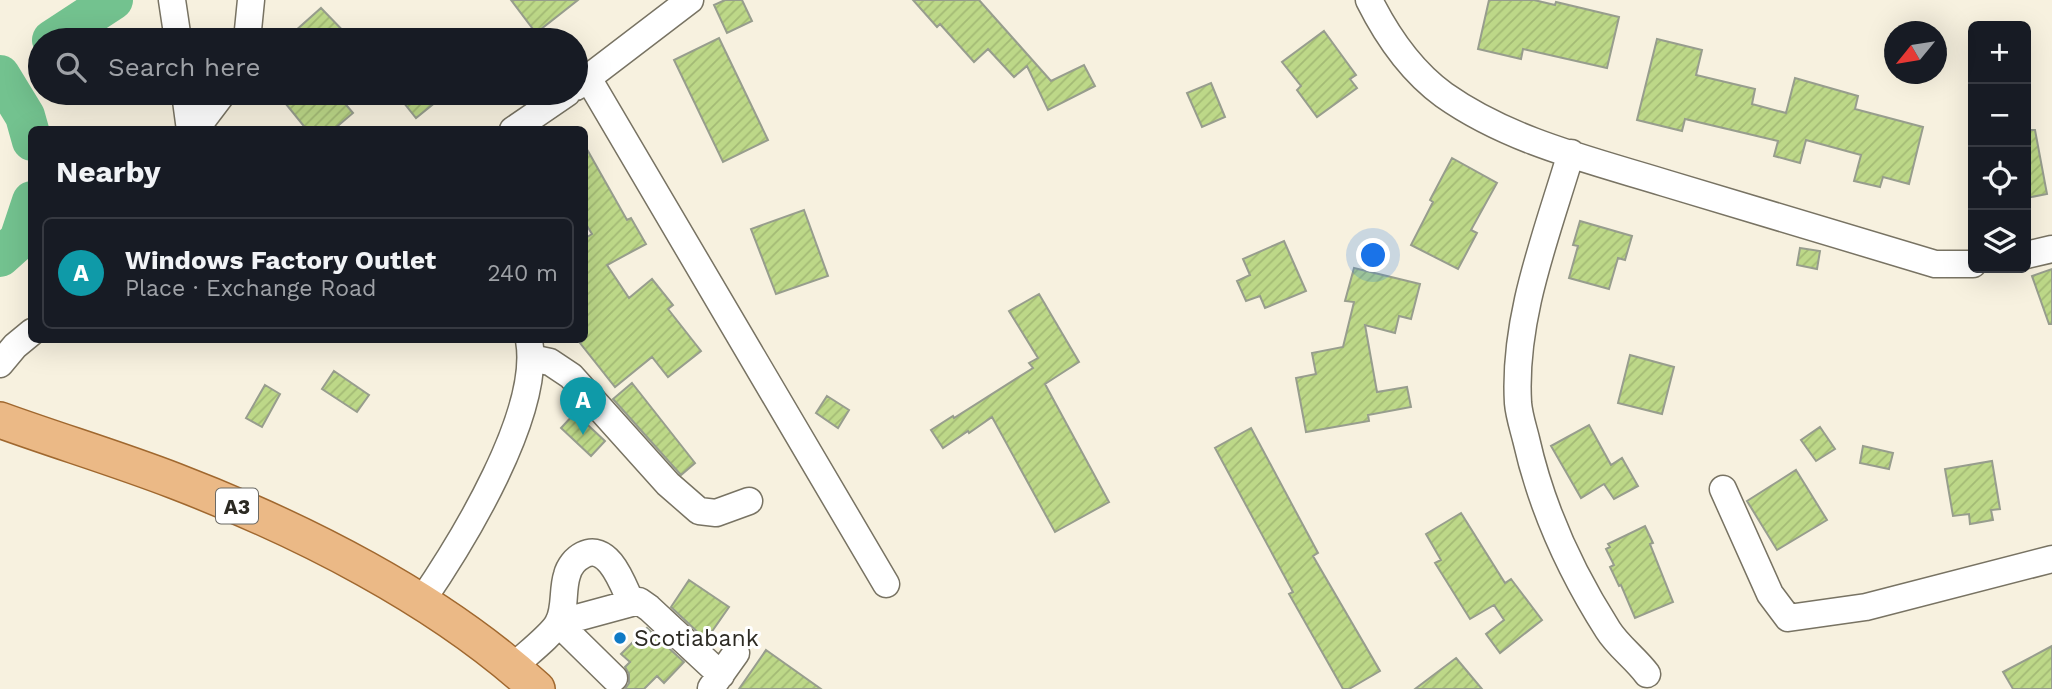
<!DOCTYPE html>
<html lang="en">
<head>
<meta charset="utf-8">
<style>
	:root { --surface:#171b24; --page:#242831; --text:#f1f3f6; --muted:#9ea1a6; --line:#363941; --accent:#107ac5 }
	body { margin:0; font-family:"Work Sans",sans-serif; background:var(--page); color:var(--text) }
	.controls { position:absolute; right:21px; top:21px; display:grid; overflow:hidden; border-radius:10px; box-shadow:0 7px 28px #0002 }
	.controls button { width:63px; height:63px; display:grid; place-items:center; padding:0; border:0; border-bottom:2px solid var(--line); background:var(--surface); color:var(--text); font:35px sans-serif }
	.compass { position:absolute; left:1884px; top:21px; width:63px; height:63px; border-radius:50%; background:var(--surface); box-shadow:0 7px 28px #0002; rotate:240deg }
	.you { position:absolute; left:1374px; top:256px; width:24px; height:24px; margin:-18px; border:5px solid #fff; border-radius:50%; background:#1a73e8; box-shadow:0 0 0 10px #1a73e833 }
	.badge { display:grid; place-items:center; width:46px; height:46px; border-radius:50%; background:var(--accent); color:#fff; font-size:23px; font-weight:700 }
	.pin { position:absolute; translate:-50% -58px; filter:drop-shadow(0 2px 4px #0008) }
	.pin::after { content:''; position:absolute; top:37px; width:24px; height:21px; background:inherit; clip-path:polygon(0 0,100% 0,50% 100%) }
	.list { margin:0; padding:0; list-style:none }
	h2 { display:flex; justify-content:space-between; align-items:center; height:91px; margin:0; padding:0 28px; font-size:30px }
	h2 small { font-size:23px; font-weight:400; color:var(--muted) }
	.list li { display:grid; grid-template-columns:46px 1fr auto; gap:21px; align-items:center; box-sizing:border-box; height:112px; margin:0 14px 14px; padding:0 14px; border:2px solid var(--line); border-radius:10px }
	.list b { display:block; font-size:26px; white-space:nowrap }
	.list p { margin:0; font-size:23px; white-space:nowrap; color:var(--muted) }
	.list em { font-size:23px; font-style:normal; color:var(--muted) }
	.icon { flex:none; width:38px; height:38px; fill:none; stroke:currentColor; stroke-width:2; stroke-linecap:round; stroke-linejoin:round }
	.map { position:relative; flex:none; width:2052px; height:689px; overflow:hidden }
	.search { position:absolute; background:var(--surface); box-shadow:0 7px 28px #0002; left:28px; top:28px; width:560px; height:77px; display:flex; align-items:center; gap:18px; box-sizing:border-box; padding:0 24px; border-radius:38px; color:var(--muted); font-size:26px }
	.panel { position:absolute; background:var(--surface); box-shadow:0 7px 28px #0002; left:28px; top:126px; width:560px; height:217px; border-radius:10px }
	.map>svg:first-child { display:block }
</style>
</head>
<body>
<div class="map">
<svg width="2052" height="689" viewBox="0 0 2052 689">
	<defs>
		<pattern id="building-hatch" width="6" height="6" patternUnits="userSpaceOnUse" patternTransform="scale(1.75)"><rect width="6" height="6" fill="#bdd888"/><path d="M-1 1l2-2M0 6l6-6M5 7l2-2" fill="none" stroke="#a3ba75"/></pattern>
	</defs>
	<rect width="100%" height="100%" fill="#f7f1df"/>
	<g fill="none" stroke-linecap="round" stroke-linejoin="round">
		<path stroke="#73c28f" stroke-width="40" d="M52,40L113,0
			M0,75L25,116L32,141
			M0,257L19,240L32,201"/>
	</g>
	<path fill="url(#building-hatch)" stroke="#979d8d" stroke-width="2" d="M511,0H578L536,33Z
		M725,0H742L752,21L727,33L714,5Z
		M913,0H979L1051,81L1084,65L1095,86L1048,110L1027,66L1014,77L988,49L974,62L940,24L937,27Z
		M1489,0H1534L1555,5L1556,2L1619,17L1607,68L1523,49L1521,59L1478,49Z
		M321,8L352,40H285Z
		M1324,31L1356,75L1350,79L1357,88L1317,117L1297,90L1301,86L1282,62Z
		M719,38L768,140L723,162L674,60Z
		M1657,39L1702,50L1696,75L1755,89L1752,104L1786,113L1795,78L1858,96L1855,109L1923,127L1909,184L1883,177L1880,187L1854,181L1861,155L1806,140L1800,163L1774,156L1778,141L1685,119L1682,131L1637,120Z
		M1211,83L1225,117L1202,127L1187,93Z
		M277,93H336L353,113L333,130H307Z
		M396,93H447L416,118Z
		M2026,130H2035L2047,194L2026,198Z
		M584,144L627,220L631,218L646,244L607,265L629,298L652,279L673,305L668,309L701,351L668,377L652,357L615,387L580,343L584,340V239L592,234L584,221Z
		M1452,158L1497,183L1471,230L1477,233L1458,269L1411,245L1433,202L1430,200Z
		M804,210L828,276L776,294L751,229Z
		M1580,221L1632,236L1625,260L1618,258L1609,289L1569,278L1578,246L1573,245Z
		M1284,241L1306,291L1265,308L1260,296L1246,301L1237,281L1250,275L1243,259Z
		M1800,248L1820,251L1817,269L1797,265Z
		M1354,268L1420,284L1411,319L1399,316L1395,333L1365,325L1377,392L1407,387L1411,407L1368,415L1369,421L1306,432L1296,378L1316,374L1312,353L1343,347L1354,302L1345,301Z
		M2052,269V324H2049L2032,276Z
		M1039,294L1079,362L1045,384L1109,502L1055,532L992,417L969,433L968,431L943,448L931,430L953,416L954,418L1033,368L1029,363L1038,358L1009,311Z
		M1630,355L1674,367L1662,414L1618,403Z
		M334,371L369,395L357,412L322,389Z
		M632,383L695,463L681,475L613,399Z
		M265,385L280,394L262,427L246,418Z
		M827,396L849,410L838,428L816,413Z
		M575,413L605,441L591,456L561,428Z
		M1589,425L1611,465L1622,458L1638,486L1614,499L1604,484L1581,498L1551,446Z
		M1820,427L1835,449L1816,461L1801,440Z
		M1251,428L1318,553L1313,556L1380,671L1349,689H1343L1289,594L1293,592L1215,448Z
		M1863,446L1893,453L1889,469L1860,463Z
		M1992,461L2000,509L1991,510L1993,520L1970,524L1969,514L1953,516L1945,469Z
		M1796,470L1827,520L1777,550L1747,501Z
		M1461,513L1505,583L1511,579L1542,620L1500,653L1486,634L1504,620L1494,605L1470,619L1435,563L1441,560L1426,534Z
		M1645,526L1653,543L1650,544L1673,602L1635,618L1621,585L1619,586L1610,567L1614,565L1606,549L1610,547L1608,544Z
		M689,580L729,607L706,640L671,607Z
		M647,628L684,662L664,683L657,676L644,689H625L629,683V674L625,667L630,662L621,654Z
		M2052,646V689H2013L2003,672Z
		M766,650L821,689H739Z
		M1456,658L1482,689H1415Z"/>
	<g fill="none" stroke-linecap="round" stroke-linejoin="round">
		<defs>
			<path id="minor" d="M172,0L178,40
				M1369,0C1387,36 1411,71 1444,95C1509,141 1590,160 1665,183C1755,210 1845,237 1935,264H1973
				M247,40L251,0
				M588,78L886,584
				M576,87L690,0
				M185,93L190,130
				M195,130L223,93
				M513,130L567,93
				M1571,153C1547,234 1513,318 1518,403C1519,415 1523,427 1526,439C1541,506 1571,572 1608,630C1618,646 1635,658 1647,674
				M2026,255L2052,249
				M531,358L550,362L571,376L668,484L699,511L716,513L749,501
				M0,364L15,346L32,332
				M1723,489L1770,594L1788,618L1866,607L2052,559
				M421,602C462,542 542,413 529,340
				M512,668C523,657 552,635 558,623C566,609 562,590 567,575C569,567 575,559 583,555C609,542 623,585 631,602
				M614,678L558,623L639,601L649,608L721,675
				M711,688L736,653"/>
			<path id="major" d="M0,420C58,441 118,459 175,481C300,529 438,598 537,689"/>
		</defs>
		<use href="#minor" stroke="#787363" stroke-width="29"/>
		<use href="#major" stroke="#a0682f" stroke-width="38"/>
		<use href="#minor" stroke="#fff" stroke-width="26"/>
		<use href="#major" stroke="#ebb986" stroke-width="35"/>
	</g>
	<circle fill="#107ac5" stroke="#fff" stroke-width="2.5" cx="620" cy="638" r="7"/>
	<g text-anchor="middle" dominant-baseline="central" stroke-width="6" stroke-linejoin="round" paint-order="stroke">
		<rect fill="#fff" stroke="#6b6a65" stroke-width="2" x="216" y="488.5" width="42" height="35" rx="5"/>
		<g font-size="21" font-weight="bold" fill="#2c2a23">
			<text x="237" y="506">A3</text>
		</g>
		<g font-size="23" fill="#2c2a23" stroke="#fff" text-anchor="start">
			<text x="634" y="638">Scotiabank</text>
		</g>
	</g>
</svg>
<div class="controls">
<button>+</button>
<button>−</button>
<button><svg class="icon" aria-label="locate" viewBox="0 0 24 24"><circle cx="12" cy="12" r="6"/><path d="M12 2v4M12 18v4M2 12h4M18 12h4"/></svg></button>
<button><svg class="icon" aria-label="layers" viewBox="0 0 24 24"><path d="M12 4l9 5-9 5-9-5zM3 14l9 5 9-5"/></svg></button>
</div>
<svg class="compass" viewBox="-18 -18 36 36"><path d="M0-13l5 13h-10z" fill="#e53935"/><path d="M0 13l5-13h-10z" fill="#9ea1a6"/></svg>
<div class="you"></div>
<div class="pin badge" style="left:583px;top:435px;background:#0f9aa8">A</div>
<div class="search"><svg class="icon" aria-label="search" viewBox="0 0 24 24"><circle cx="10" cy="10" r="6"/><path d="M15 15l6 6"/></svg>Search here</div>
<section class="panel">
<h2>Nearby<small></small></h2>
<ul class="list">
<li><span class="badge" style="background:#0f9aa8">A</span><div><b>Windows Factory Outlet</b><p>Place · Exchange Road</p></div><em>240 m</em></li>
</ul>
</section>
</div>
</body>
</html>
